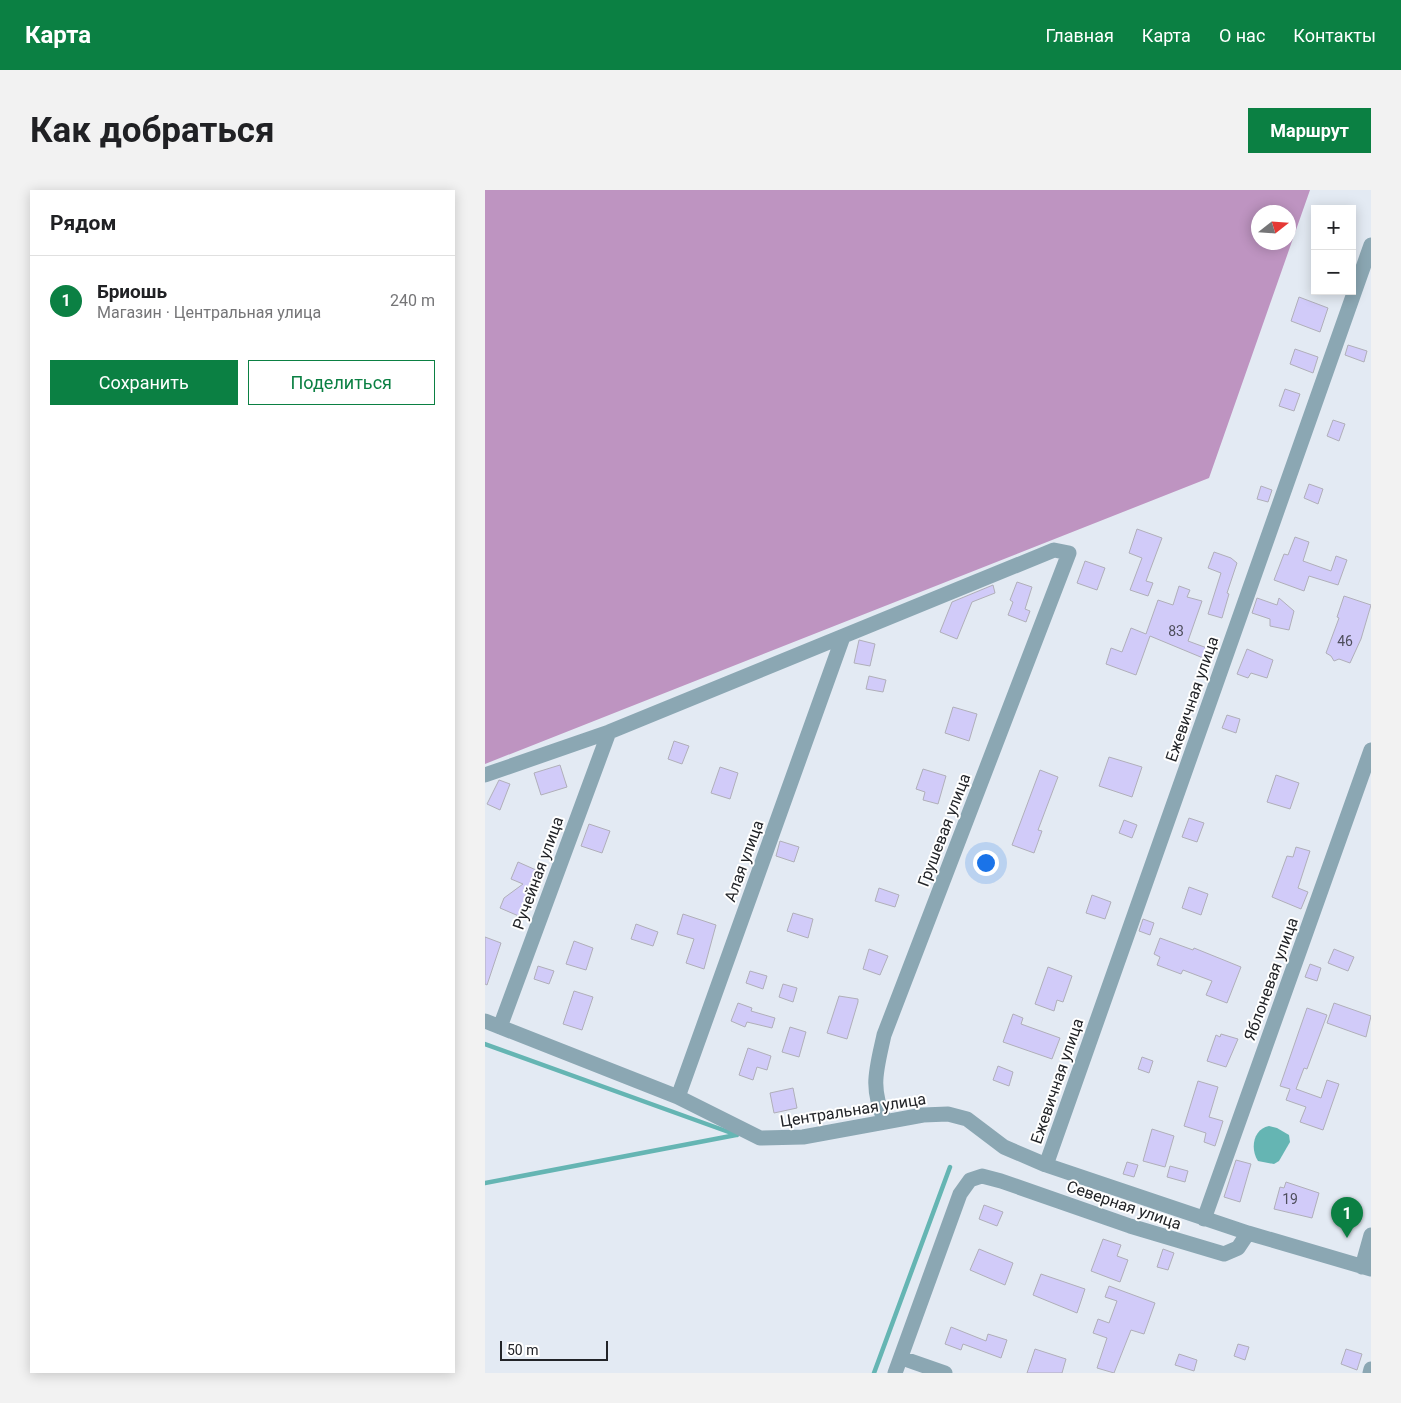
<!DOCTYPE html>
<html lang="ru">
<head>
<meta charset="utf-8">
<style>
	:root { --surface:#fff; --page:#f2f2f2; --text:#202124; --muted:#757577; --line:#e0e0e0; --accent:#0b8043 }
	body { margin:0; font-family:Roboto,sans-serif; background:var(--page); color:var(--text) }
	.controls { position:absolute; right:15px; top:15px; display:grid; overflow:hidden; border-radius:0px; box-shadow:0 2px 12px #0003 }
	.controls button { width:45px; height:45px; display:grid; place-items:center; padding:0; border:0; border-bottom:1px solid var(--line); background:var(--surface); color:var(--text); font:25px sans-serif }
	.compass { position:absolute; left:766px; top:15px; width:45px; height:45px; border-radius:50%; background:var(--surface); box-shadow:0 2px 12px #0003; rotate:73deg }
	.scale { position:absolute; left:15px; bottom:12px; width:108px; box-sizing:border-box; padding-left:5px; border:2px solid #222428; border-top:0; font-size:14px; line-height:18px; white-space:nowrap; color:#222428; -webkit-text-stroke:4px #fff; paint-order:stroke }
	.you { position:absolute; left:500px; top:672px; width:18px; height:18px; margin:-12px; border:4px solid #fff; border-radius:50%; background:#1a73e8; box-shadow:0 0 0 8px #1a73e833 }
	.badge { display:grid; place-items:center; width:32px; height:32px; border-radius:50%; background:var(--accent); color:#fff; font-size:16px; font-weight:700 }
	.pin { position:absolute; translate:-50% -41px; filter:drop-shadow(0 1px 2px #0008) }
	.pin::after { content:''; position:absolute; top:26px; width:18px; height:15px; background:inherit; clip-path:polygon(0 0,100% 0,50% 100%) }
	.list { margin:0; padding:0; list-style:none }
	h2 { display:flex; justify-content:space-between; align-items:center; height:65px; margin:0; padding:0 20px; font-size:21px }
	h2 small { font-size:16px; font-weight:400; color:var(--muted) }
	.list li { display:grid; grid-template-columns:32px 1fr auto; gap:15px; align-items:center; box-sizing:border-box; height:90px; padding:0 20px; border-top:1px solid var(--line) }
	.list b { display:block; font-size:19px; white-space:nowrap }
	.list p { margin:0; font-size:16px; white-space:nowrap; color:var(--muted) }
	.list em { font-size:16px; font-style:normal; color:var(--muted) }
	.actions { display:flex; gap:10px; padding:15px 20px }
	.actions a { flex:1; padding:11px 0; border:1px solid var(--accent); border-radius:0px; text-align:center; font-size:18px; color:var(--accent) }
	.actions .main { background:var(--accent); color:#fff }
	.map { position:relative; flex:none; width:886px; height:1183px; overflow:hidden; border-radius:0px }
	header { display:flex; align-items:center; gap:30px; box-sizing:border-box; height:70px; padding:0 25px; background:var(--accent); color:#fff }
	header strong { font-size:24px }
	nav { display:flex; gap:28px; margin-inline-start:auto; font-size:18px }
	.intro { display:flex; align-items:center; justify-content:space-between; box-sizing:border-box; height:120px; padding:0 30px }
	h1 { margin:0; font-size:35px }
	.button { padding:12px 22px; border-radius:0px; background:var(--accent); color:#fff; font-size:18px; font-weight:700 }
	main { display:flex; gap:30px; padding:0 30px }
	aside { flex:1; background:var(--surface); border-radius:0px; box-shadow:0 2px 12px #0003 }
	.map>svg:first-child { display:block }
</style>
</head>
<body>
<header>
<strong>Карта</strong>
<nav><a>Главная</a><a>Карта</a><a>О нас</a><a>Контакты</a></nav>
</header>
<div class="intro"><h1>Как добраться</h1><a class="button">Маршрут</a></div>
<main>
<aside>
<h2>Рядом<small></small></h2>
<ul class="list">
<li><span class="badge">1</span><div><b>Бриошь</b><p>Магазин · Центральная улица</p></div><em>240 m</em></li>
</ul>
<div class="actions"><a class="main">Сохранить</a><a>Поделиться</a></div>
</aside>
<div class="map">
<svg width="886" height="1183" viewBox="0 0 886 1183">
	<rect width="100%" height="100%" fill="#e3eaf3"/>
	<path fill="#be94c1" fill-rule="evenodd" d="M0,0H825L724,288L0,574ZM774,22H804V52H774Z"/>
	<path fill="#65b5b3" d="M784,936L792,938L804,945L805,952L794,971L789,974L773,971C765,959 768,939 784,936Z"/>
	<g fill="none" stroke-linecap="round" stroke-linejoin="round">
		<path stroke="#65b5b3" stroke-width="4.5" d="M0,854L252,945
			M0,993L251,945
			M389,1183L465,977"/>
	</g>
	<path fill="#d1cbf9" stroke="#b0afb9" d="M814,107L843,118L835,142L806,131Z
		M863,155L882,161L879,172L860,165Z
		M810,159L833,167L828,183L805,174Z
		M800,199L815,204L809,221L794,216Z
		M848,230L860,234L854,251L842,246Z
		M824,294L838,299L833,314L819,308Z
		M776,296L787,300L783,312L772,309Z
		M652,339L677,348L661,391L668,393L663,406L645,400L657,368L644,363Z
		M810,347L824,352L818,371L846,381L851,366L862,370L853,395L824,386L819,401L789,390L799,364L803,365Z
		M729,362L746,368L752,373L742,403L744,404L737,428L723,424L736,383L723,378Z
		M600,371L620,378L612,400L592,393Z
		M532,392L547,397L540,419L545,421L541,432L523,425L528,412L525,410Z
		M508,395L510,403L487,412L472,449L455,442L467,412Z
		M694,396L705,400L702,407L717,411L703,451L722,458L718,468L665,446L651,485L621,474L626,458L637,462L646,438L661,444L673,410L688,415Z
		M859,406L886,415L876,449L865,473L854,469L849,471L846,466L841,463L854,428L852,427Z
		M772,408L792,415L794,408L809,421L804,440L785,436V429L767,423Z
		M374,450L390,454L385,476L369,473Z
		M762,459L788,470L782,488L766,483L763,488L752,484Z
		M384,486L401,490L398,502L381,499Z
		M468,517L492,524L484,551L460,543Z
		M742,525L755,529L751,543L737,538Z
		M189,551L204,556L197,574L183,569Z
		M624,567L657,577L647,607L614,596Z
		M75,575L82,597L56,605L49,583Z
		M235,577L253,583L245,609L226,603Z
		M438,579L461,586L453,614L438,610L440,602L431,599Z
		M555,580L573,587L553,640L557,641L549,663L527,655Z
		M791,585L814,593L805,619L782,612Z
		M14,590L25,594L15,620L2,614Z
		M704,628L719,633L712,652L697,647Z
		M639,630L652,635L647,648L634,643Z
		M104,634L125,641L117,663L96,656Z
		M295,651L314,657L309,672L291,666Z
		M811,657L825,661L813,698L823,702L816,719L787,707L802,666L808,667Z
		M33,672L51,680L40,706L44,708L36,727L15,718L19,708L38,694L26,689Z
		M704,697L723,704L716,725L697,718Z
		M394,698L414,705L410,717L390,711Z
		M607,705L626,712L620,729L601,723Z
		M308,723L328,729L323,748L302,741Z
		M198,724L231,735L219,779L201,773L209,749L192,744Z
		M658,729L669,733L665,745L654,741Z
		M151,734L173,742L168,756L146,749Z
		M0,747L16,753L2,795L0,794Z
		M675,748L708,760L709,758L756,777L742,813L721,805L727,791L698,780L696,784L672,775L675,767L669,764Z
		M89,751L108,758L101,780L81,774Z
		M384,759L403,766L395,785L378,779Z
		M849,759L869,767L863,781L843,773Z
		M825,774L836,778L832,791L820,787Z
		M53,776L69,781L64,794L49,789Z
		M563,777L587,786L578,812L572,810L569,821L550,814Z
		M265,781L282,786L278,799L261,793Z
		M298,794L312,798L308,812L294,807Z
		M89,801L108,807L97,840L78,834Z
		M354,806L373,809V812L362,849L342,843Z
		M253,813L267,818L266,821L290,828L287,838L262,832L260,837L246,831Z
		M849,813L886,826L881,847L842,833Z
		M822,818L842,825L822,879L819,878L811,899L836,908L842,890L854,894L838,940L815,932L821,917L801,910L805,899L795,896Z
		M528,824L538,828L536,834L575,848L567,869L518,852Z
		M305,837L321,842L314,867L297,862Z
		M736,844L753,849L741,877L722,871L731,845L735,847Z
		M263,858L286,866L282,880L272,877L268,890L254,885Z
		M657,867L668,871L664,883L653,879Z
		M513,876L528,882L524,896L508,890Z
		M713,891L733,897L724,927L738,931L730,956L719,952L721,943L699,936Z
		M308,898L312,918L289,923L285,903Z
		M667,939L689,946L680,977L658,971Z
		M751,970L766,974L755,1012L739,1007Z
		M642,972L653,975L649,987L638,984Z
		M685,976L703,981L700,992L682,987Z
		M801,992L834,1003L827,1028L789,1019L795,997L799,998Z
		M499,1015L518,1022L512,1036L494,1029Z
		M618,1049L636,1055L632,1066L643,1070L635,1092L606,1081Z
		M494,1059L528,1073L520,1095L485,1080Z
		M678,1059L689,1063L683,1080L672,1077Z
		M556,1084L600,1099L592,1123L548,1105Z
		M624,1096L670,1113L659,1144L646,1140L629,1183L612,1178L622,1148L608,1143L613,1129L624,1133L632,1111L620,1107Z
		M466,1137L501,1151L503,1144L522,1150L516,1168L478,1154L476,1160L460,1154Z
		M753,1154L764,1157L760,1170L749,1166Z
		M550,1159L581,1169L577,1183H542Z
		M861,1159L877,1164L872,1180L856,1174Z
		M694,1164L712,1170L709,1181L690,1175Z"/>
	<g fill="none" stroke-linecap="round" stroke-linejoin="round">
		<path stroke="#8ba7b3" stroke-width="15" d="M0,585L124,542L569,360L584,363L399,845C391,882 385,896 400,932
			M0,831L193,907L275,948L318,947L438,925L463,924L482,929L519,957L561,975L763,1043L886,1079
			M15,837L124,542
			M193,907L358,447
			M561,975L886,55
			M719,1029L886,560
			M877,1077L886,1045
			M417,1168L460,1183
			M410,1183L475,1004L485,990L497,986L516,991L645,1036L739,1064L753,1058L763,1043
			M885,1183L886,1179"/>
	</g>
	<g text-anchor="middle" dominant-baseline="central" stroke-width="4" stroke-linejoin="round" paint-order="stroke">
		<g font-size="14" fill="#4e4e5c">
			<text x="691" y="441">83</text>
			<text x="860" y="451">46</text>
			<text x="805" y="1009">19</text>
		</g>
		<g font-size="16" fill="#222428" stroke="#fff">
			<text transform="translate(707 509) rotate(-71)">Ежевичная улица</text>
			<text transform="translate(459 640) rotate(-69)">Грушевая улица</text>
			<text transform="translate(259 671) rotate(-70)">Алая улица</text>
			<text transform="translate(53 683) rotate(-70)">Ручейная улица</text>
			<text transform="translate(786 789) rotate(-70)">Яблоневая улица</text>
			<text transform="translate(572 891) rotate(-71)">Ежевичная улица</text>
			<text transform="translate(368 920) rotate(-9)">Центральная улица</text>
			<text transform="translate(639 1015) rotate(19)">Северная улица</text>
		</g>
	</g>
</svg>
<div class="controls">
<button>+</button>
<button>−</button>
</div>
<svg class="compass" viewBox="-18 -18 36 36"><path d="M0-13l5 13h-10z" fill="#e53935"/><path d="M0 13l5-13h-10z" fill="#757577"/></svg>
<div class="scale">50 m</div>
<div class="you"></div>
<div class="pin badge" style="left:862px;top:1048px">1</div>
</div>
</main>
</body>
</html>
